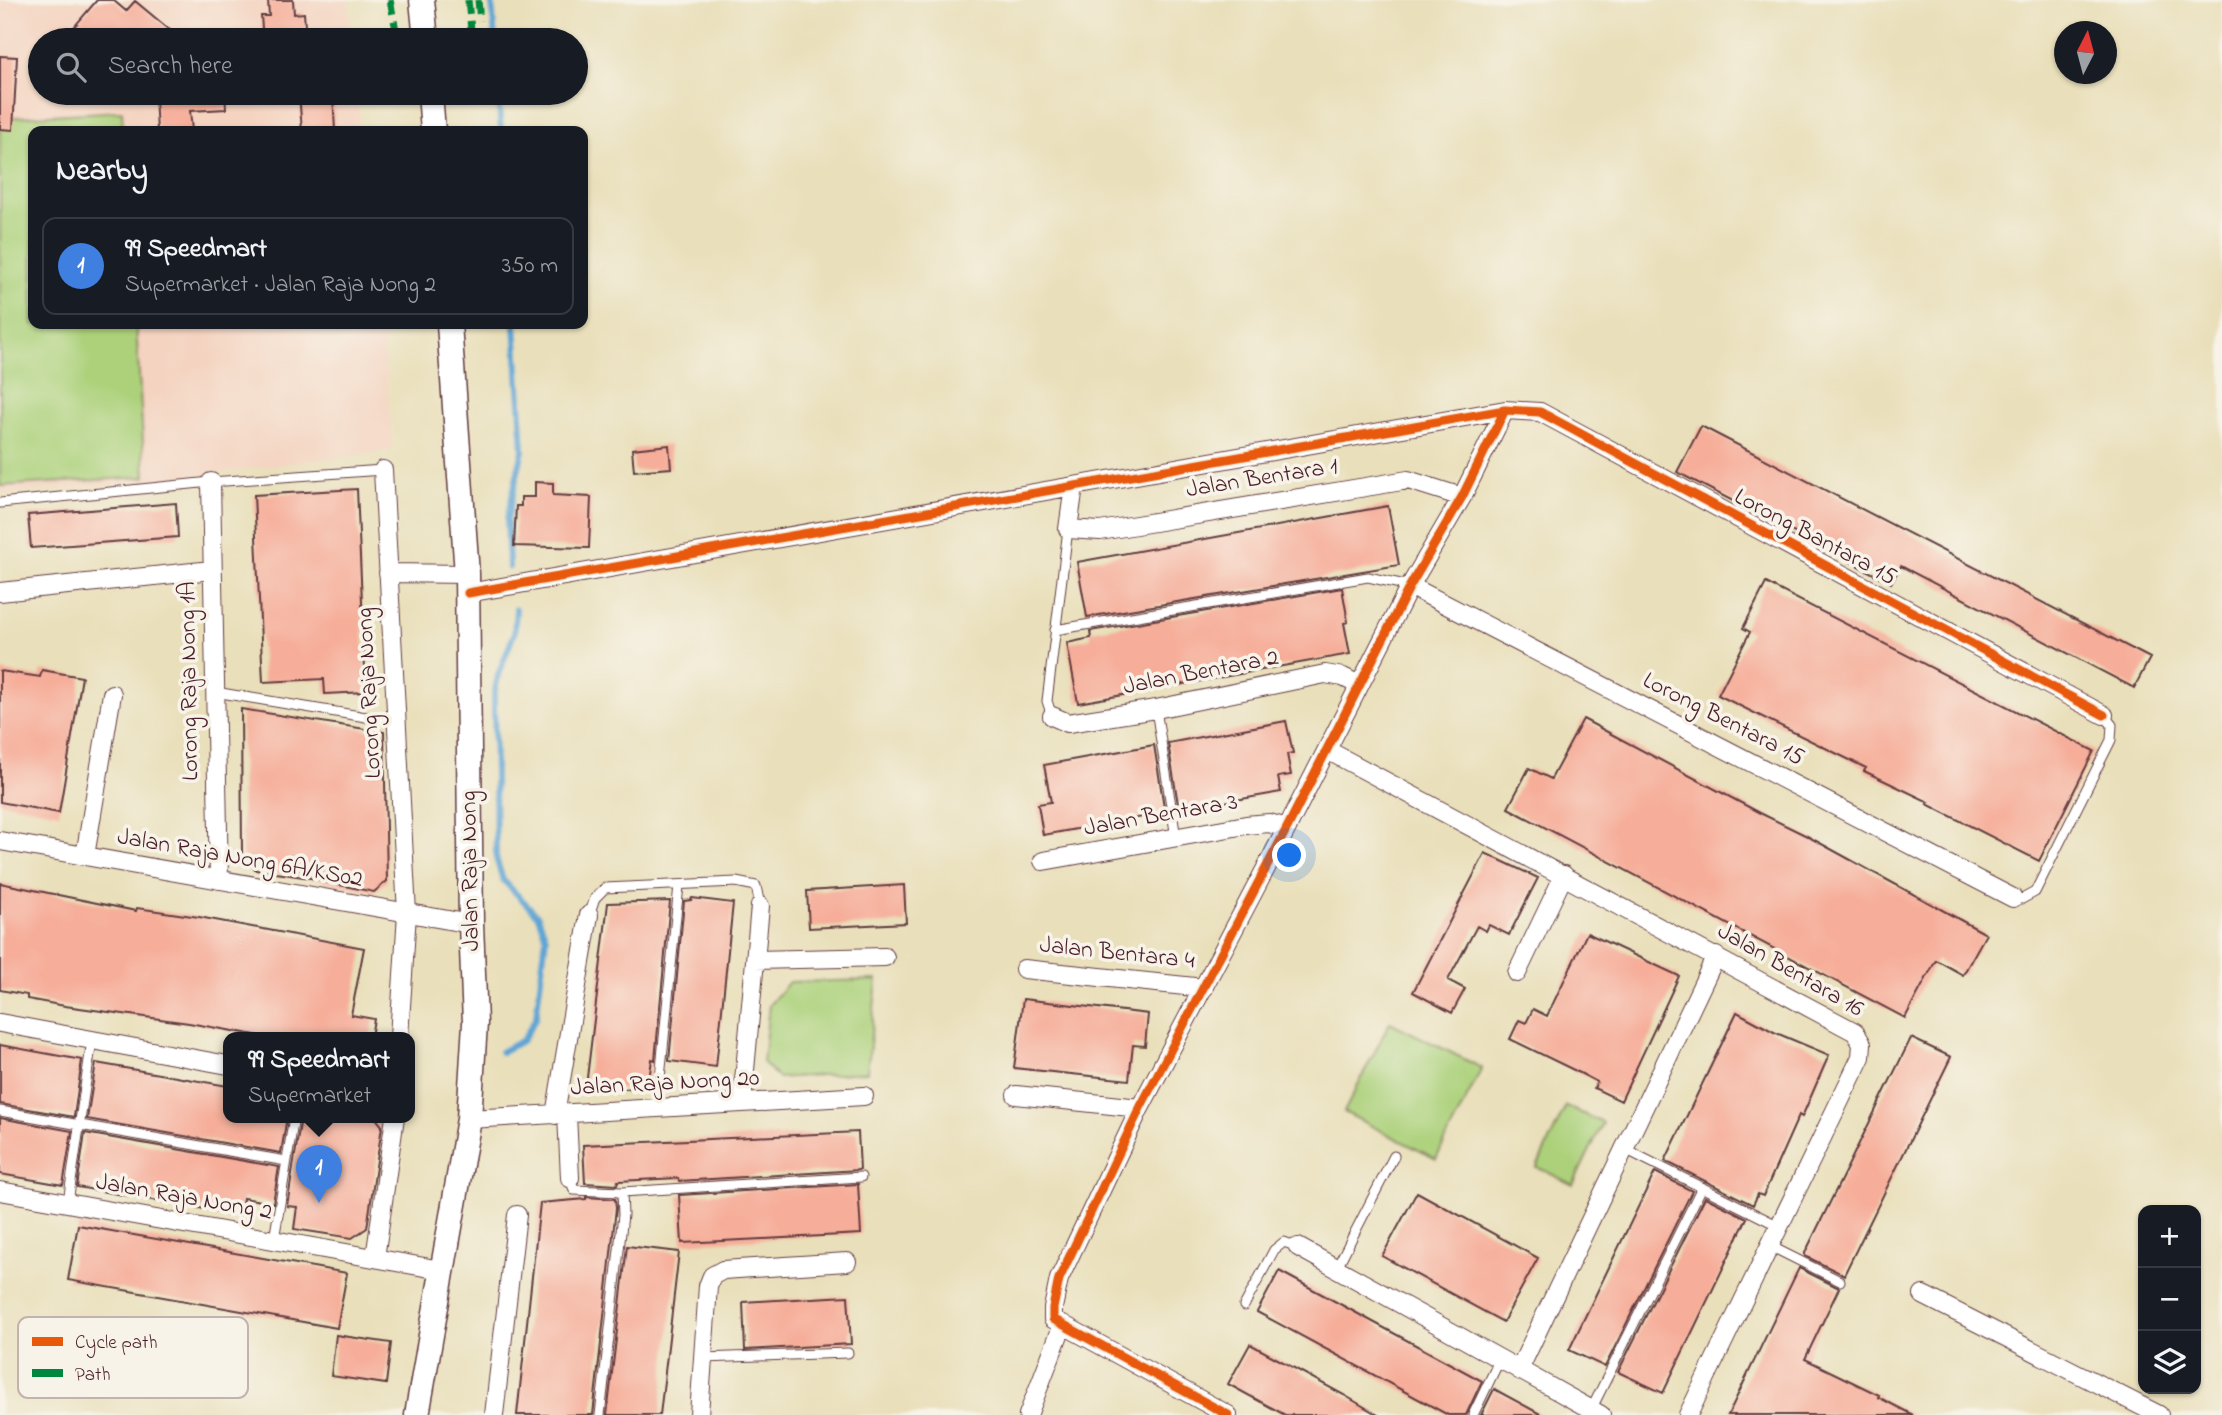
<!DOCTYPE html>
<html lang="en">
<head>
<meta charset="utf-8">
<style>
	:root { --surface:#171b24; --page:#242831; --text:#f1f3f6; --muted:#9ea1a6; --line:#363941; --accent:#0b8043 }
	body { margin:0; font-family:"Indie Flower",sans-serif; background:var(--page); color:var(--text) }
	.controls { position:absolute; right:21px; bottom:21px; display:grid; overflow:hidden; border-radius:14px; box-shadow:0 2px 5px #0004 }
	.controls button { width:63px; height:63px; display:grid; place-items:center; padding:0; border:0; border-bottom:2px solid var(--line); background:var(--surface); color:var(--text); font:35px sans-serif }
	.compass { position:absolute; left:2054px; top:21px; width:63px; height:63px; border-radius:50%; background:var(--surface); box-shadow:0 2px 5px #0004; rotate:6deg }
	.you { position:absolute; left:1290px; top:856px; width:24px; height:24px; margin:-18px; border:5px solid #fff; border-radius:50%; background:#1a73e8; box-shadow:0 0 0 10px #1a73e833 }
	.badge { display:grid; place-items:center; width:46px; height:46px; border-radius:50%; background:var(--accent); color:#fff; font-size:23px; font-weight:700 }
	.pin { position:absolute; translate:-50% -58px; filter:drop-shadow(0 2px 4px #0008) }
	.pin::after { content:''; position:absolute; top:37px; width:24px; height:21px; background:inherit; clip-path:polygon(0 0,100% 0,50% 100%) }
	.popup { position:absolute; left:223px; top:1032px; width:192px; height:91px; box-sizing:border-box; display:grid; place-content:center; border-radius:14px; background:var(--surface); filter:drop-shadow(0 2px 5px #0005); font-size:23px; white-space:nowrap; color:var(--muted) }
	.popup b { font-size:26px; color:var(--text) }
	.popup::after { content:''; position:absolute; left:50%; top:100%; margin-left:-14px; border:14px solid transparent; border-top-color:var(--surface) }
	.list { margin:0; padding:0; list-style:none }
	h2 { display:flex; justify-content:space-between; align-items:center; height:91px; margin:0; padding:0 28px; font-size:30px }
	h2 small { font-size:23px; font-weight:400; color:var(--muted) }
	.list li { display:grid; grid-template-columns:46px 1fr auto; gap:21px; align-items:center; box-sizing:border-box; height:98px; margin:0 14px 14px; padding:0 14px; border:2px solid var(--line); border-radius:14px }
	.list b { display:block; font-size:26px; white-space:nowrap }
	.list p { margin:0; font-size:23px; white-space:nowrap; color:var(--muted) }
	.list em { font-size:23px; font-style:normal; color:var(--muted) }
	.icon { flex:none; width:38px; height:38px; fill:none; stroke:currentColor; stroke-width:2; stroke-linecap:round; stroke-linejoin:round }
	.map { position:relative; flex:none; width:2222px; height:1415px; overflow:hidden }
	.search { position:absolute; background:var(--surface); box-shadow:0 2px 5px #0004; left:28px; top:28px; width:560px; height:77px; display:flex; align-items:center; gap:18px; box-sizing:border-box; padding:0 24px; border-radius:38px; color:var(--muted); font-size:26px }
	.panel { position:absolute; background:var(--surface); box-shadow:0 2px 5px #0004; left:28px; top:126px; width:560px; height:203px; border-radius:14px }
	.map>svg:first-child { display:block }
</style>
</head>
<body>
<div class="map">
<svg width="2222" height="1415" viewBox="0 0 2222 1415">
	<rect width="100%" height="100%" fill="#f7f3e8"/>
	<filter id="ink" filterUnits="userSpaceOnUse"><feTurbulence type="fractalNoise" baseFrequency=".0143" numOctaves="2"/><feDisplacementMap in="SourceGraphic" scale="14" xChannelSelector="R" yChannelSelector="G"/><feConvolveMatrix kernelMatrix="1 2 1 2 8 2 1 2 1" color-interpolation-filters="sRGB"/></filter>
	<filter id="wash" filterUnits="userSpaceOnUse"><feTurbulence type="fractalNoise" baseFrequency=".00686" numOctaves="4" result="noise"/><feDisplacementMap in="SourceGraphic" scale="28" xChannelSelector="R" yChannelSelector="G"/><feGaussianBlur stdDeviation="1.57" result="paint"/><feColorMatrix in="noise" values="0 0 0 0 0 0 0 0 0 0 0 0 0 0 0 0 0 1.4 0 .05"/><feComposite in="paint" operator="in"/></filter>
	<g filter="url(#wash)">
		<rect width="100%" height="100%" fill="#e9dfba"/>
		<path fill="#f4d3c0" d="M0,0H348L352,40H40V93H357L361,131H33V324H381L393,450L163,480L0,494Z"/>
		<path fill="#acd17a" stroke="#7b7852" stroke-width="2" d="M122,111L123,131H33V324H136L145,477L0,486V118Z
			M877,980L867,1072L778,1078L763,1062L769,1005L789,982Z
			M1390,1022L1482,1068L1436,1159L1344,1112Z
			M1566,1106L1603,1123L1573,1185L1537,1167Z"/>
		<g fill="none" stroke-linecap="round" stroke-linejoin="round">
			<path stroke="#5ea5d4" stroke-width="6" d="M492,0L495,40
				M498,93L501,131
				M509,567L507,519L523,450L515,324
				M501,1052L523,1040L536,1017L546,937L538,916L503,880L496,858L494,696L498,675L514,634L516,609"/>
		</g>
		<g id="blocks">
			<path fill="#f6ad99" d="M97,0H113L126,11L135,1L182,40H90L74,27Z
				M268,0H293L294,14L304,13L306,40H263L261,16H269Z
				M0,56L17,57L13,130L0,129Z
				M197,93H225L226,109L190,111L192,131H157L155,96Z
				M299,93H333L335,131H302Z
				M1701,426L2150,658L2134,688L1901,566L1891,583L1677,472Z
				M669,445L671,468L634,471L632,449Z
				M535,482L553,483V495L591,497L589,548L514,546L516,506H521V497H535Z
				M357,489L366,692L325,694L324,679L263,682L254,495Z
				M176,503L178,537L31,548L28,515Z
				M1388,506L1399,565L1087,617L1077,562Z
				M1766,583L2094,751L2039,861L1927,804L1929,802L1864,771L1866,768L1718,695L1750,632L1743,628Z
				M1342,588L1348,622L1344,623L1350,654L1078,703L1067,643L1091,638L1090,631Z
				M42,670L82,677L59,813L0,802V671L40,677Z
				M241,709L384,732L387,881L374,892L324,882V880L256,870L242,854Z
				M1583,719L1760,813L1807,836L1986,934L1963,975L1936,960L1905,1018L1508,808L1529,768L1551,779Z
				M1286,721L1293,753L1287,754L1291,775L1278,777L1281,792L1179,810L1168,743Z
				M1154,745L1165,813L1043,835L1038,804L1051,802L1044,765Z
				M1485,853L1538,878L1509,935L1489,925L1486,931L1477,926L1448,980L1465,989L1452,1013L1413,992Z
				M0,883L136,911L137,908L199,917L364,948L351,1015L374,1019L371,1037H266L189,1023L65,1006L27,999V995L0,990Z
				M904,885L906,923L809,928L807,891Z
				M692,898L733,903L716,1067L669,1061L684,901L691,900Z
				M670,901L655,1060L652,1059L648,1087L599,1091L587,1078L608,903Z
				M1587,933L1679,976L1621,1101L1594,1088L1597,1082L1580,1073L1510,1039L1519,1020L1526,1023L1533,1009L1547,1016Z
				M1023,999L1148,1014L1145,1046L1133,1045L1129,1080L1014,1068Z
				M1737,1012L1774,1032L1829,1055L1802,1117L1799,1115L1763,1196L1758,1194L1753,1205L1665,1161Z
				M1911,1038L1951,1057L1844,1275L1805,1256V1253Z
				M0,1045L82,1060L74,1117L0,1104Z
				M96,1063L228,1086V1117H287L281,1153L87,1119Z
				M301,1117H375L382,1126L367,1228L352,1238L294,1229L297,1207L287,1206Z
				M0,1118L72,1131L63,1185L0,1174Z
				M858,1132L860,1169L858,1170L679,1181L678,1178L618,1181L617,1185L585,1183L583,1145Z
				M85,1133L279,1167L273,1203L243,1198L240,1215L77,1187Z
				M1655,1172L1692,1191L1605,1367L1569,1350Z
				M858,1184L861,1234L682,1243L679,1195Z
				M1417,1192L1538,1258L1503,1322L1382,1256Z
				M586,1197L615,1199L616,1208L593,1415H517L540,1203L586,1199Z
				M1705,1197L1747,1218L1663,1393L1618,1372Z
				M78,1225L347,1273L337,1328L68,1280Z
				M627,1246L679,1252L660,1415H607Z
				M1799,1268L1839,1288L1805,1359L1879,1395L1878,1397L1913,1415H1728Z
				M1279,1271L1482,1381L1466,1415H1448L1257,1312Z
				M848,1296L851,1344L745,1350L743,1302Z
				M336,1335L391,1343L386,1384L331,1376Z
				M1250,1344L1344,1395L1378,1415H1285L1228,1384Z
				M1494,1389L1542,1415H1481Z"/>
		</g>
	</g>
	<g filter="url(#ink)">
		<use href="#blocks" fill-opacity="0" stroke="#623c40" stroke-width="2"/>
		<g fill="none" stroke-linecap="round" stroke-linejoin="round">
			<defs>
				<path id="lane" d="M0,503L211,482L383,470
					M1055,630L1368,577L1410,586
					M215,692L396,722
					M1156,709L1176,838
					M1052,716L1047,701L1068,529
					M2013,898L2022,899L2035,892L2111,740L2112,725L2104,715
					M589,915L595,898L605,888L736,882L756,886L760,906
					M657,1109L679,885
					M0,1111L286,1161
					M1625,1149L1779,1226
					M570,1178L574,1190L622,1192L861,1177
					M68,1202L92,1040
					M274,1240L294,1117
					M1770,1246L1840,1281
					M1336,1269L1394,1156
					M1244,1306L1274,1250L1284,1242L1298,1247
					M703,1358L848,1353
					M1591,1410L1702,1187
					M600,1415L623,1215L622,1192
					M1473,1415L1500,1359"/>
				<path id="street" d="M383,470L407,913L399,1037
					M211,482L219,880
					M1074,486L1068,529L1100,531L1408,480L1462,497
					M388,573L467,574
					M1410,586L2013,898
					M0,592L212,570
					M468,593L1505,410L1540,412L2104,715
					M1052,716L1068,723L1156,709L1325,674L1343,677L1359,685
					M1327,750L1855,1032L1862,1044L1861,1057L1688,1415
					M0,841L471,924
					M85,856L112,694
					M1043,861L1246,825L1269,823L1287,828
					M755,960L885,957
					M1024,969L1204,988
					M1517,973L1564,875
					M0,1023L228,1065
					M1016,1095L1140,1108
					M742,1103L760,906
					M567,1114L570,1178
					M555,1115L589,915
					M469,1119L864,1096
					M0,1191L441,1270
					M1298,1247L1601,1415
					M375,1258L395,1117
					M1923,1295L2159,1415
					M1519,1370L1716,956
					M494,1415L517,1215
					M699,1415L708,1286L712,1276L723,1270L847,1262
					M1028,1415L1063,1324
					M1228,1415L1053,1319V1308L1059,1279L1140,1108L1287,828L1410,586L1462,497L1505,410"/>
				<path id="secondary" d="M422,0L426,40
					M430,93L433,131
					M417,1415L469,1119L475,1023L471,924L467,574L449,324"/>
			</defs>
			<use href="#lane" stroke="#623c40" stroke-width="11"/>
			<use href="#street" stroke="#623c40" stroke-width="20"/>
			<use href="#secondary" stroke="#623c40" stroke-width="27"/>
			<use href="#lane" stroke="#fff" stroke-width="9"/>
			<use href="#street" stroke="#fff" stroke-width="18"/>
			<use href="#secondary" stroke="#fff" stroke-width="24"/>
			<path stroke="#00873e" stroke-width="7" stroke-dasharray="14 7" stroke-linecap="butt" d="M390,0L398,40
				M468,0L472,40
				M478,0L480,21
				M406,95L442,93"/>
			<defs>
				<path id="cycleway" d="M468,593L1505,410L1540,412L2104,715
					M1228,1415L1053,1319V1308L1059,1279L1140,1108L1287,828L1410,586L1462,497L1505,410"/>
			</defs>
			<use href="#cycleway" stroke="#f7f3e8" stroke-width="13"/>
			<use href="#cycleway" stroke="#e8590c" stroke-width="9"/>
		</g>
	</g>
	<g text-anchor="middle" dominant-baseline="central" stroke-width="7" stroke-linejoin="round" paint-order="stroke">
		<g font-size="24" fill="#4a1f2b" stroke="#f7f3e8">
			<text transform="translate(1262 479) rotate(-9)">Jalan Bentara 1</text>
			<text transform="translate(1815 538) rotate(28)">Lorong Bantara 15</text>
			<text transform="translate(1201 673) rotate(-11)">Jalan Bentara 2</text>
			<text transform="translate(190 681) rotate(-91)">Lorong Raja Nong 1A</text>
			<text transform="translate(370 693) rotate(-93)">Lorong Raja Nong</text>
			<text transform="translate(1723 720) rotate(27)">Lorong Bentara 15</text>
			<text transform="translate(1161 816) rotate(-10)">Jalan Bentara 3</text>
			<text transform="translate(240 859) rotate(10)">Jalan Raja Nong 6A/KS02</text>
			<text transform="translate(471 871) rotate(-91)">Jalan Raja Nong</text>
			<text transform="translate(1117 954) rotate(6)">Jalan Bentara 4</text>
			<text transform="translate(1790 971) rotate(30)">Jalan Bentara 16</text>
			<text transform="translate(665 1084) rotate(-3)">Jalan Raja Nong 20</text>
			<text transform="translate(184 1198) rotate(10)">Jalan Raja Nong 2</text>
		</g>
	</g>
	<rect x="18" y="1317" width="230" height="81" rx="10" fill="#f7f3e8" stroke="#c3b3af" stroke-width="2"/>
	<rect x="32" y="1337" width="31" height="9" fill="#e8590c"/>
	<rect x="32" y="1369" width="31" height="8" fill="#00873e"/>
	<g font-size="19" fill="#4a1f2b">
		<text x="75" y="1348">Cycle path</text>
		<text x="75" y="1380">Path</text>
	</g>
</svg>
<div class="controls">
<button>+</button>
<button>−</button>
<button><svg class="icon" aria-label="layers" viewBox="0 0 24 24"><path d="M12 4l9 5-9 5-9-5zM3 14l9 5 9-5"/></svg></button>
</div>
<svg class="compass" viewBox="-18 -18 36 36"><path d="M0-13l5 13h-10z" fill="#e53935"/><path d="M0 13l5-13h-10z" fill="#9ea1a6"/></svg>
<div class="you"></div>
<div class="pin badge" style="left:319px;top:1203px;background:#3f7fe0">1</div>
<div class="popup"><b>99 Speedmart</b>Supermarket</div>
<div class="search"><svg class="icon" aria-label="search" viewBox="0 0 24 24"><circle cx="10" cy="10" r="6"/><path d="M15 15l6 6"/></svg>Search here</div>
<section class="panel">
<h2>Nearby<small></small></h2>
<ul class="list">
<li><span class="badge" style="background:#3f7fe0">1</span><div><b>99 Speedmart</b><p>Supermarket · Jalan Raja Nong 2</p></div><em>350 m</em></li>
</ul>
</section>
</div>
</body>
</html>
